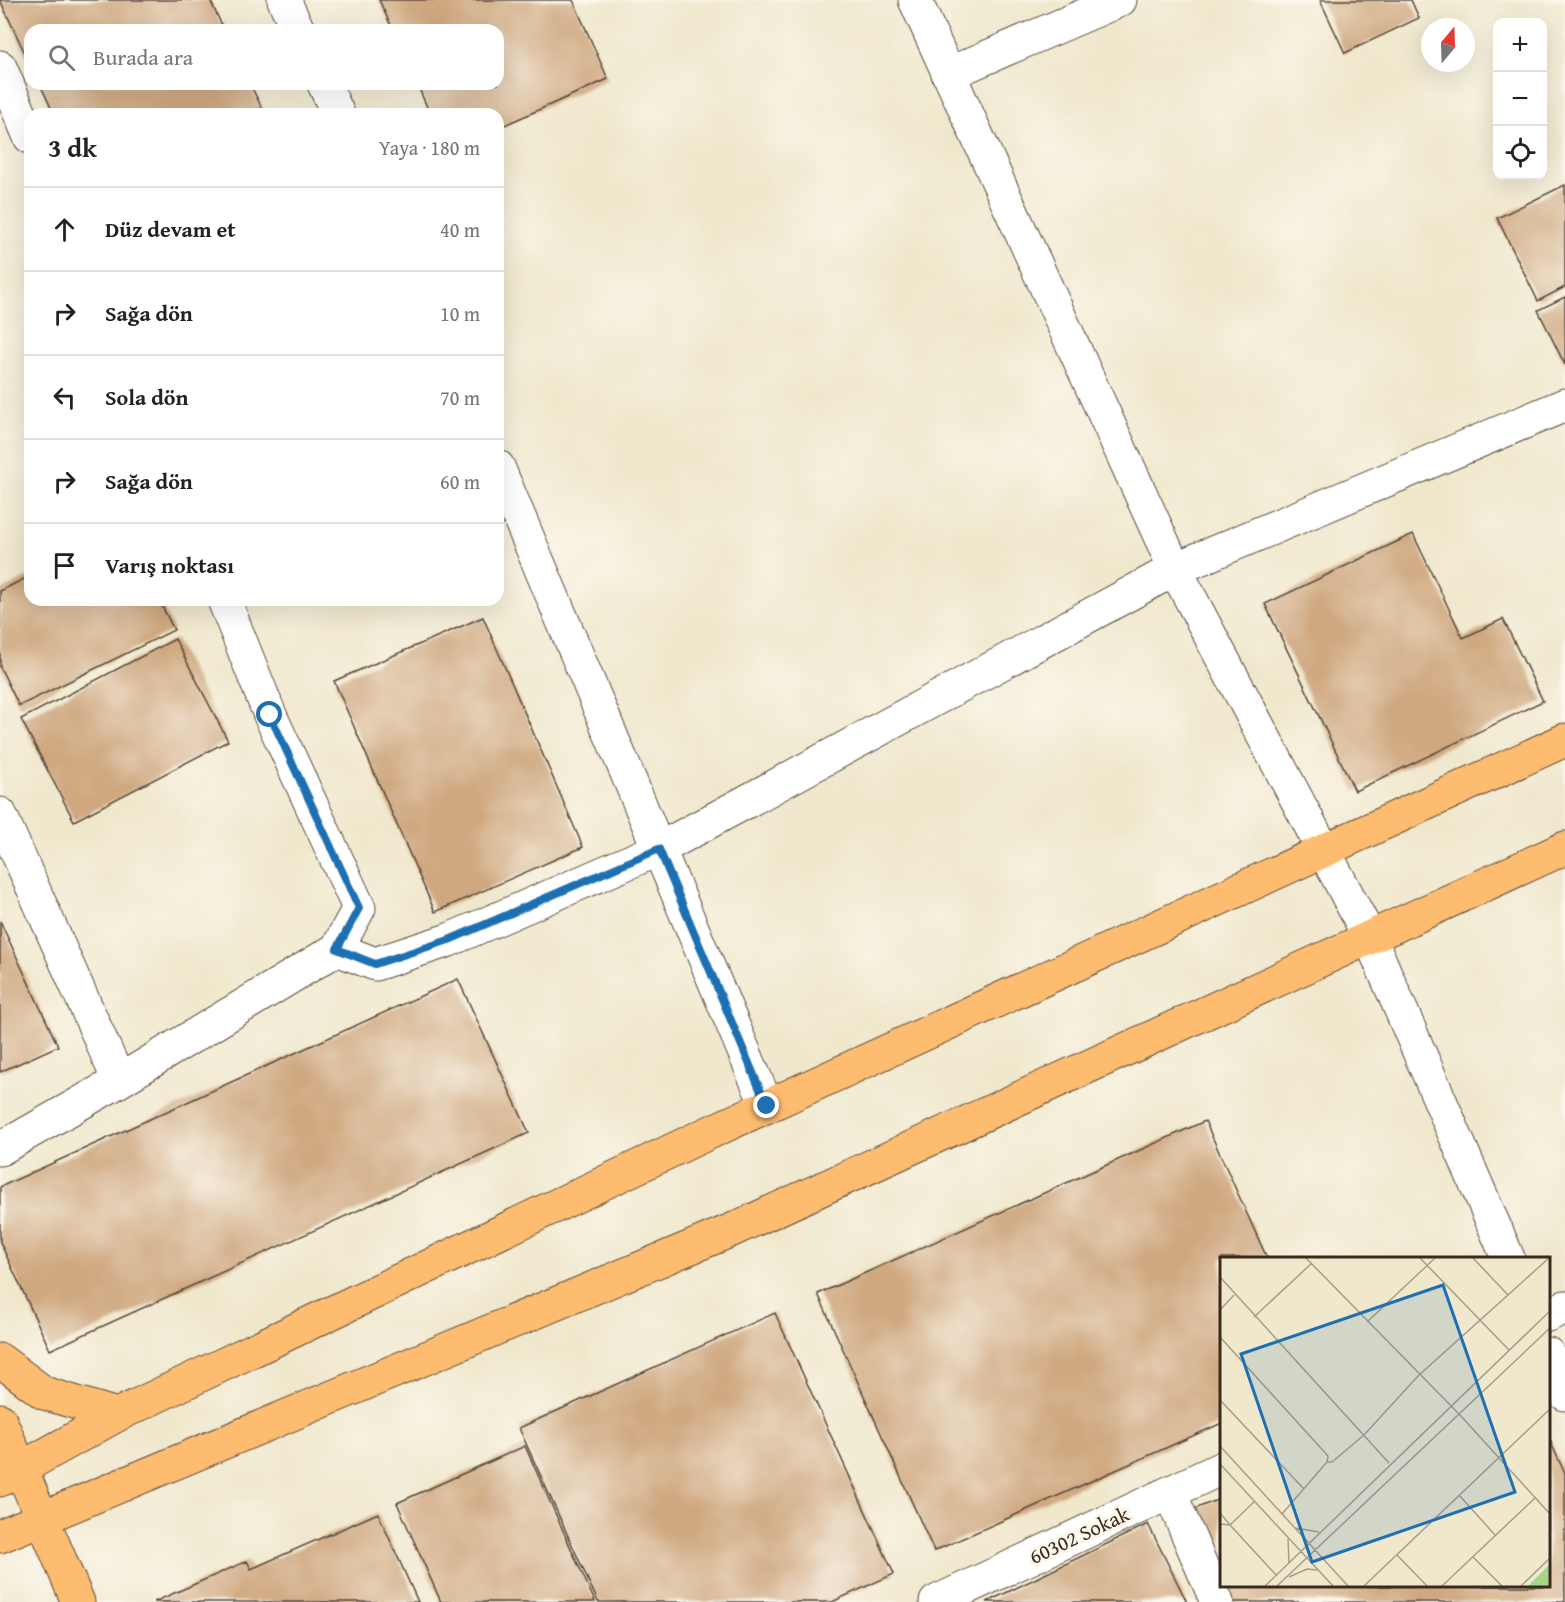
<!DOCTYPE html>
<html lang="tr">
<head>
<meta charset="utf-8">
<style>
	:root { --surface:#fff; --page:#f2f2f2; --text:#222; --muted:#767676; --line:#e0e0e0 }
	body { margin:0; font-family:"Gentium Book Plus",serif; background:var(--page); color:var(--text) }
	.controls { position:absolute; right:18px; top:18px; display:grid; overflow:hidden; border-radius:12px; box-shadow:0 6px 24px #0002 }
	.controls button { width:54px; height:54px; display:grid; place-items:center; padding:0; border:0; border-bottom:2px solid var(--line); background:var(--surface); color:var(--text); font:30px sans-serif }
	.compass { position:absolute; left:1421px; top:18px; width:54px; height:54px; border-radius:50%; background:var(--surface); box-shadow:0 6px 24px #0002; rotate:19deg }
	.stop { position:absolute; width:18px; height:18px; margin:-14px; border:4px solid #1f6fb2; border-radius:50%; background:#fff }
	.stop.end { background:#1f6fb2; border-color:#fff; box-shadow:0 2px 6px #0008 }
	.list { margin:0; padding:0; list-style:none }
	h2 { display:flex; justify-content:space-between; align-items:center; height:78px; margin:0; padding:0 24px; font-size:26px }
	h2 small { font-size:20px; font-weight:400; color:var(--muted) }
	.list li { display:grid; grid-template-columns:39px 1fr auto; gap:18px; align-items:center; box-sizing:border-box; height:84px; padding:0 24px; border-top:2px solid var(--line) }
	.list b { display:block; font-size:22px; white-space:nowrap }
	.list em { font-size:20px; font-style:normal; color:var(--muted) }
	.icon { flex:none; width:33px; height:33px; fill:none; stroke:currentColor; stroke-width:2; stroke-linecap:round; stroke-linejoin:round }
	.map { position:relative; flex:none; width:1565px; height:1602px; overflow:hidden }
	.search { position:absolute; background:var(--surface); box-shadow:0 6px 24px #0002; left:24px; top:24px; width:480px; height:66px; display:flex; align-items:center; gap:15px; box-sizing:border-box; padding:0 21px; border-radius:18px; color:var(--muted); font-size:22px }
	.panel { position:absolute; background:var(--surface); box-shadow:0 6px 24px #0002; left:24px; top:108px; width:480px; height:498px; border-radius:18px }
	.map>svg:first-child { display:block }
</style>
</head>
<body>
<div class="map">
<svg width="1565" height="1602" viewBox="0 0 1565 1602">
	<rect width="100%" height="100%" fill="#fbf7ec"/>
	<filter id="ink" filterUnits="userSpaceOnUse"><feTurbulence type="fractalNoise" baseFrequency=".0167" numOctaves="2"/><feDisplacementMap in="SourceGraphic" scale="12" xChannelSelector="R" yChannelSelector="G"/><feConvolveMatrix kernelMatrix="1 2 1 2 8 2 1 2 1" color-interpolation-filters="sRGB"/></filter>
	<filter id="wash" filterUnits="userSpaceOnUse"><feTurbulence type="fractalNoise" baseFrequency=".008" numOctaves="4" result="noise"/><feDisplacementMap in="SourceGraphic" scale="24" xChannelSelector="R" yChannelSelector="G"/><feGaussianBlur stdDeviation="1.35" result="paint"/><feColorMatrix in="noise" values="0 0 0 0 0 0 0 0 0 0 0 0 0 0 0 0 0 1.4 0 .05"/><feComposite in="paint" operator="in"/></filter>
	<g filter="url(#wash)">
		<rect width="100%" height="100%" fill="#f0e8cd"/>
		<g id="blocks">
			<path fill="#cfa880" d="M0,0H210L224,30H30V64Z
				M379,0H573L608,79L498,128V114H430L417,84H498V30H393Z
				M1320,0H1411L1419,18L1345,53Z
				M40,84H250L265,114H54Z
				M1565,185V287L1538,301L1497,218Z
				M1565,297V365L1538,310Z
				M1413,534L1463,638L1503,619L1543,701L1355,791L1265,604Z
				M30,576V600H159L174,630L19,706L0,667V591Z
				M483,617L583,847L435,912L334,681Z
				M175,639L228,741L74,821L21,719Z
				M0,921L58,1046L0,1072Z
				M458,979L529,1133L50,1350L0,1242V1187Z
				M1205,1121L1267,1258H1222V1423L934,1551L818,1294Z
				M775,1313L894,1574L832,1602H598L519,1428Z
				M1548,1436L1565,1474V1602H1233L1225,1586H1548Z
				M525,1446L595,1602H441L397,1503Z
				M1222,1498V1576L1192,1510Z
				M378,1513L418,1602H154L247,1561L251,1569Z
				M1148,1524L1187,1602H987Z"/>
		</g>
	</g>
	<g filter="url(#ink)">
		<use href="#blocks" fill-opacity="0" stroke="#564638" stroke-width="1.5"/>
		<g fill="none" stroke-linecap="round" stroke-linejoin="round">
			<defs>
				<path id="minor" d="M284,0L298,30
					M915,0L1175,569L1370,938L1508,1258
					M0,67L30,137
					M948,74L1120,0
					M324,84L338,114
					M498,467L767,1106
					M0,814L119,1081
					M337,949L375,964L449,940L659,849L1175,569L1565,405
					M0,1149L119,1081L337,949L359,908L270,715L224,600
					M1548,1315L1565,1307
					M1548,1354L1565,1394
					M1170,1493L1217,1602
					M936,1602L1222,1468"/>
				<path id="major" d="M0,1360L44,1393L117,1415
					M0,1420L78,1602
					M0,1480L117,1415L700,1137L1565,740
					M0,1536L732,1230L1565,848"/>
			</defs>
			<use href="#minor" stroke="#564638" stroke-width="35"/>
			<use href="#major" stroke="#564638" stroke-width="35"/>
			<use href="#minor" stroke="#fff" stroke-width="33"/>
			<use href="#major" stroke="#febc70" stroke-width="33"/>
		</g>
	</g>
	<g fill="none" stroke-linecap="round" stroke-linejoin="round" filter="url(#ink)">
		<path stroke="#1f6fb2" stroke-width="8" d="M270,715L359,908L337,949L375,964L449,940L659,849L767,1106"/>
	</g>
	<g text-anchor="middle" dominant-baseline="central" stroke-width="6" stroke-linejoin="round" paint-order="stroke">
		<g font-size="21" fill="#3b2a1e" stroke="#fbf7ec">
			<text transform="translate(1079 1535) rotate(-25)">60302 Sokak</text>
		</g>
	</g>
	<g transform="translate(1220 1257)">
		<rect width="330" height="330" fill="#f0e8cd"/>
		<path d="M330,307V329H308Z" fill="#a3d686"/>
		<path fill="none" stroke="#a89c87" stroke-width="1.5" d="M86,1L240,158L330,257M200,1L289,93M253,1L288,38M0,20L169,206M0,53L14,38M34,60L92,6M147,65L215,1M0,80L108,199L107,205L62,257M0,143L84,232M0,189L128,329M107,205H112L144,178L198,119L329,1M0,207L113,329M239,238L275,278M0,256L10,268L35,244M0,267L10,268L57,319M75,271L99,275M68,282L69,306M177,298L207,329M253,300L282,329M69,320L87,312L97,313M45,329L330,54M57,329L330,71M144,329L330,152M222,329L315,241M301,329L330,301"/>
		<path fill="#1f6fb2" fill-opacity="0.15" stroke="#1f6fb2" stroke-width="3" d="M223,28L295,235L92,305L21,97Z"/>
		<rect width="330" height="330" fill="none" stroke="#3b2a1e" stroke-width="3"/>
	</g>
</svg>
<div class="controls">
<button>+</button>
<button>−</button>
<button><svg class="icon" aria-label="locate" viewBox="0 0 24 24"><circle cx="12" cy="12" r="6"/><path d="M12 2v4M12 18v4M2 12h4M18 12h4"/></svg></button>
</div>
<svg class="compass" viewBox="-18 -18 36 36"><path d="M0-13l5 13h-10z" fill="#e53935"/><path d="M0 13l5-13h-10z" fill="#767676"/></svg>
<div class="stop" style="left:270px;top:715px"></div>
<div class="stop end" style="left:767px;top:1106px"></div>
<div class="search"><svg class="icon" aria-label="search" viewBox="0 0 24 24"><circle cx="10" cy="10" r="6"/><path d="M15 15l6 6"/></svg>Burada ara</div>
<section class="panel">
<h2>3 dk<small>Yaya · 180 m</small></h2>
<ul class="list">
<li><svg class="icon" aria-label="ahead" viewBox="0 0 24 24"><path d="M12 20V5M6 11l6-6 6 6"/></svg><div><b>Düz devam et</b></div><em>40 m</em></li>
<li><svg class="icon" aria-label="right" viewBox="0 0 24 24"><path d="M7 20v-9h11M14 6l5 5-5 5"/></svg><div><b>Sağa dön</b></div><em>10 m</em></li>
<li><svg class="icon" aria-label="left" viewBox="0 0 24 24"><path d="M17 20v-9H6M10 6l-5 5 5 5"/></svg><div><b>Sola dön</b></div><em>70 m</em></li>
<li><svg class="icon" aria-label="right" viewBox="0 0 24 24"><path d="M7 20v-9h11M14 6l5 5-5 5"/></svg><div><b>Sağa dön</b></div><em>60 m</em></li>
<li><svg class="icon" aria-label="arrive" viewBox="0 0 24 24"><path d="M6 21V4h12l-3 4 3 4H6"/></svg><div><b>Varış noktası</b></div></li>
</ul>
</section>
</div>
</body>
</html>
